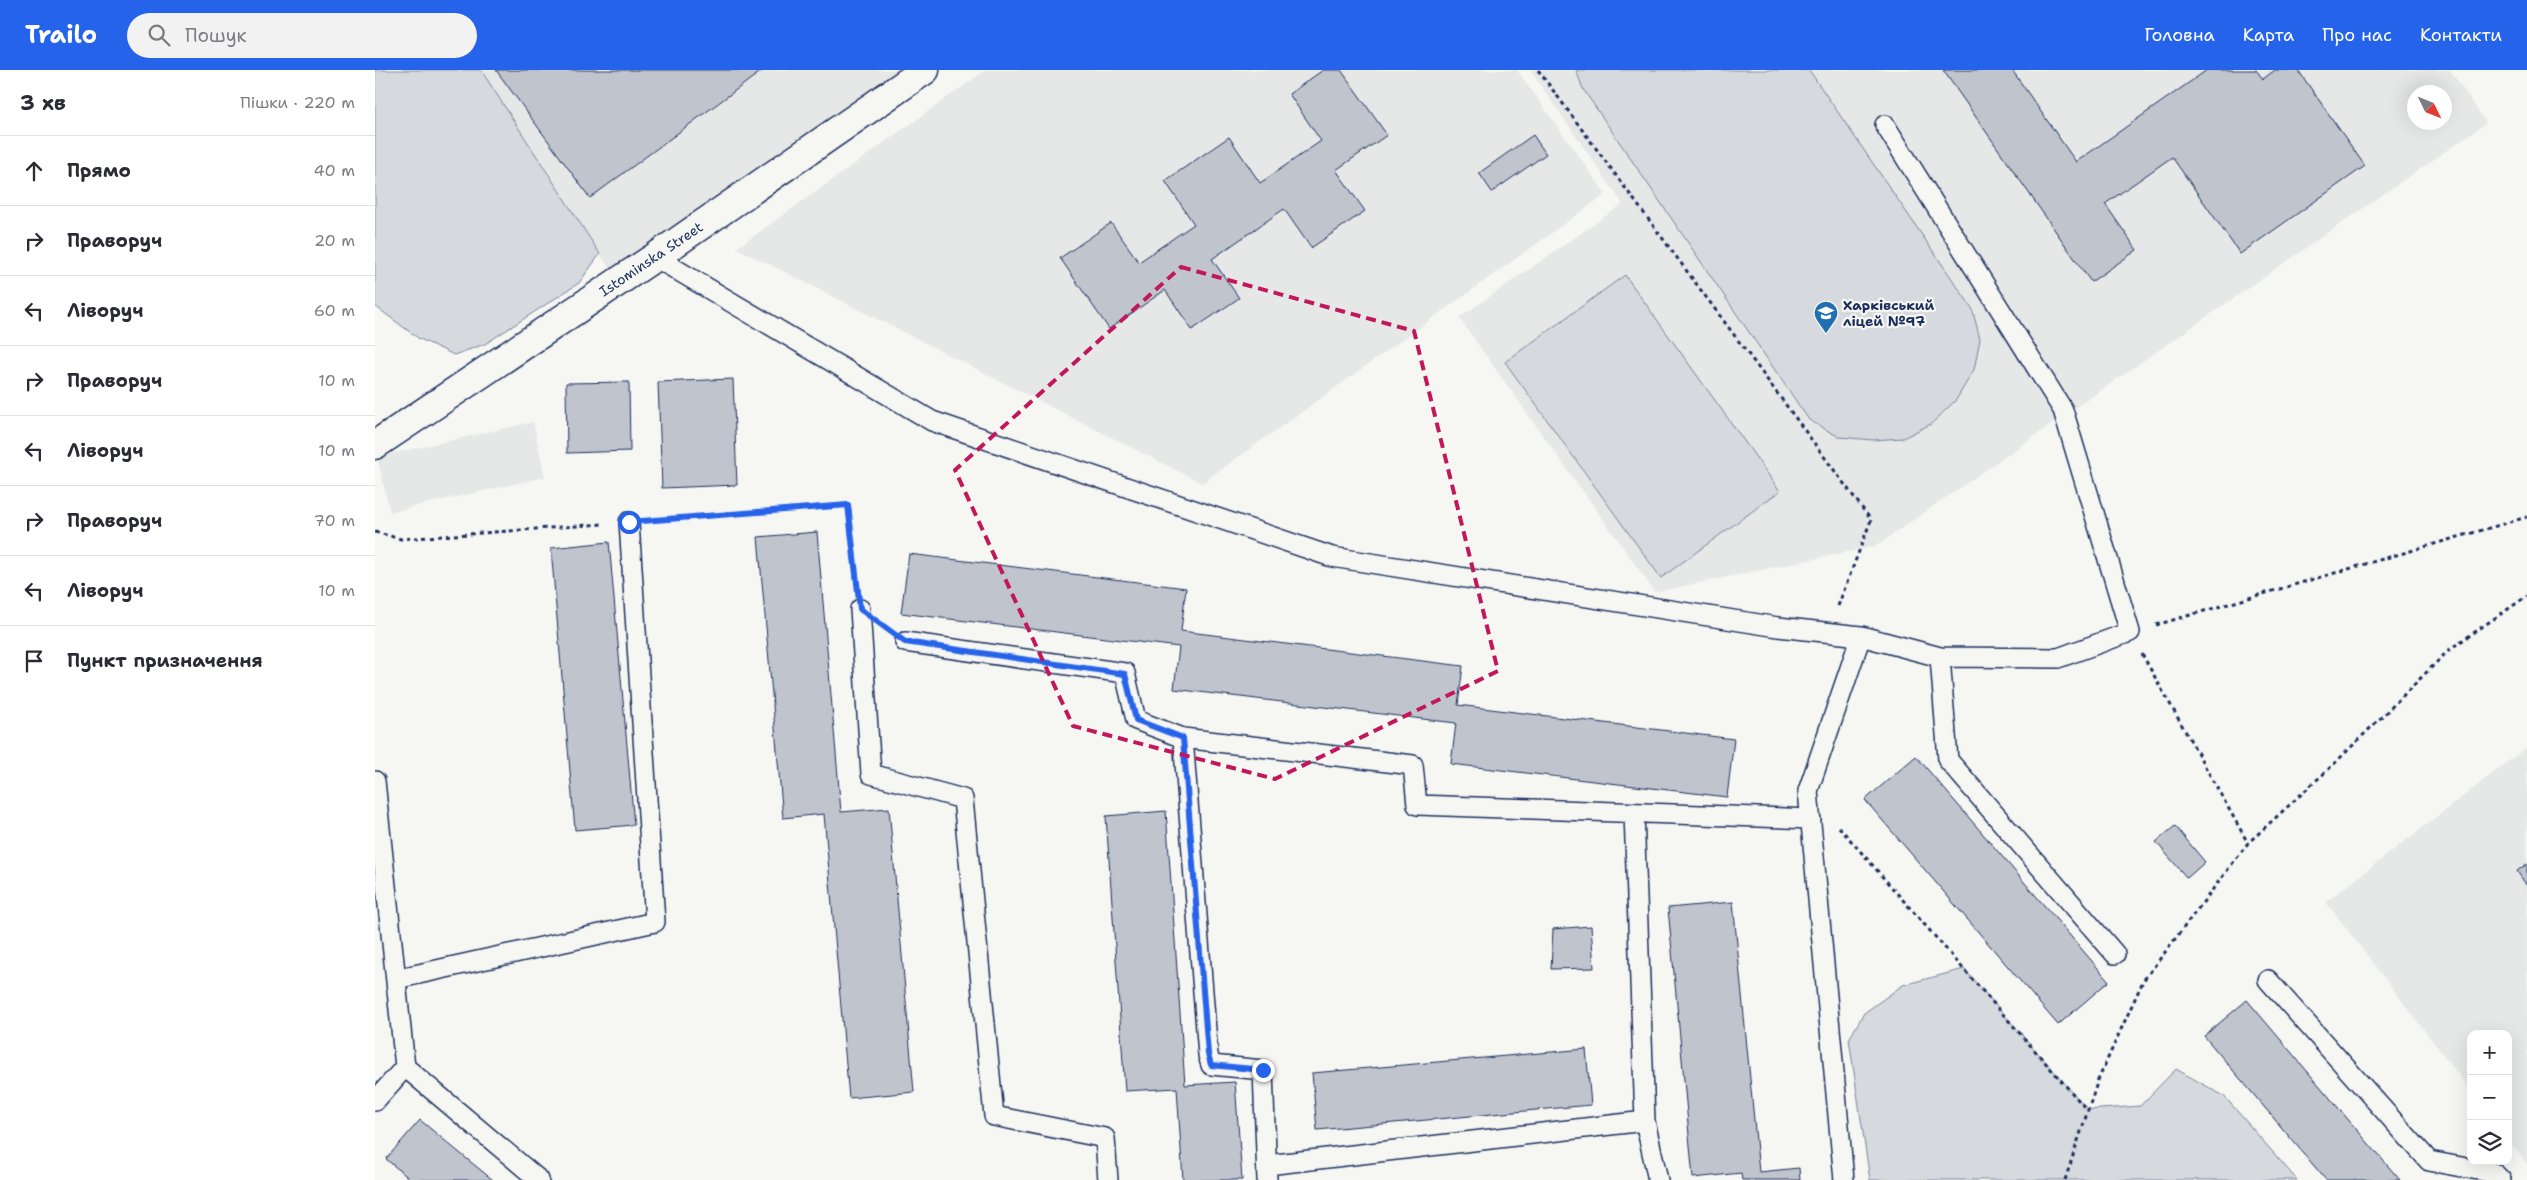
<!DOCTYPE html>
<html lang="uk">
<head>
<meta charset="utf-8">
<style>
	:root { --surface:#fff; --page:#f2f2f3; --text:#2b2b33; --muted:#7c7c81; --line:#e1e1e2; --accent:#2563eb }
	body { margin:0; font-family:"Shantell Sans",sans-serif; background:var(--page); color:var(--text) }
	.controls { position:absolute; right:15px; bottom:15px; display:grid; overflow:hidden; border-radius:10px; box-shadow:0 5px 20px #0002 }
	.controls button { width:45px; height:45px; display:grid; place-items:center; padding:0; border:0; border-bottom:1px solid var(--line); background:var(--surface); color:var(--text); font:25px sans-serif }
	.compass { position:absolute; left:2032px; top:15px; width:45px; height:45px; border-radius:50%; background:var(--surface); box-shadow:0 5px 20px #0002; rotate:133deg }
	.stop { position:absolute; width:15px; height:15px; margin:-11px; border:4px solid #2563eb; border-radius:50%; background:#fff }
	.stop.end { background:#2563eb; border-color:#fff; box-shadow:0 1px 5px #0008 }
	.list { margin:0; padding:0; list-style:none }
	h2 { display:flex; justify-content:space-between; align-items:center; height:65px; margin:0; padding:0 20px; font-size:21px }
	h2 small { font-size:16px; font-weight:400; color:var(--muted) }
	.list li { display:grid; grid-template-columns:32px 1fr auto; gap:15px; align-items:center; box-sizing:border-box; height:70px; padding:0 20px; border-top:1px solid var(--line) }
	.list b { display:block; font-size:19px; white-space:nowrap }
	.list em { font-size:16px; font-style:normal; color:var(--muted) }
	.icon { flex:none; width:28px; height:28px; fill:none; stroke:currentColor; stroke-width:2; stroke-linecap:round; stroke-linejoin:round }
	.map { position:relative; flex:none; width:2152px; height:1110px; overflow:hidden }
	header { display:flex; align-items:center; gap:30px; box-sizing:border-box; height:70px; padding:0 25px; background:var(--accent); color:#fff }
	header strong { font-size:24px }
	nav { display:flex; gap:28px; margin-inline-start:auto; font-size:18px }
	.search { width:350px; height:45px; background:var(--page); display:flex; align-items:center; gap:12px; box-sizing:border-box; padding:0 18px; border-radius:28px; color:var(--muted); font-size:19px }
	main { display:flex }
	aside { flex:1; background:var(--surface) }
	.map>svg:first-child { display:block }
</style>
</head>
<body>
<header>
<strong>Trailo</strong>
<div class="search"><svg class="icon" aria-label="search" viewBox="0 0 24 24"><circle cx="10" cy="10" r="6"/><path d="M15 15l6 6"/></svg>Пошук</div>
<nav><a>Головна</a><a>Карта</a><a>Про нас</a><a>Контакти</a></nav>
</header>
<main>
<aside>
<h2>3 хв<small>Пішки · 220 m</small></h2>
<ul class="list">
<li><svg class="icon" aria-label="ahead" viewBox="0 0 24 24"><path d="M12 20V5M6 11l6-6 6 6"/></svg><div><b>Прямо</b></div><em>40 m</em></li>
<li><svg class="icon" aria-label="right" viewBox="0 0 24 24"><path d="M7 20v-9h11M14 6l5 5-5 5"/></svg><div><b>Праворуч</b></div><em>20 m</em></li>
<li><svg class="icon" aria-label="left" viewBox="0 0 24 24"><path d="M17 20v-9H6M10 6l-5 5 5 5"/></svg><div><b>Ліворуч</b></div><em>60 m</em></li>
<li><svg class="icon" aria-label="right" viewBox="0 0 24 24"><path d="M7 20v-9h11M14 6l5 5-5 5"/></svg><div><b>Праворуч</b></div><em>10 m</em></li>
<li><svg class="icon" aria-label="left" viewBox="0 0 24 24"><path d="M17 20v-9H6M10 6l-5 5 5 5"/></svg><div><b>Ліворуч</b></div><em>10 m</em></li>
<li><svg class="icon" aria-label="right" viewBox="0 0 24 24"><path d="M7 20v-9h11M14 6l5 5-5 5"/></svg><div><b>Праворуч</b></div><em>70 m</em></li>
<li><svg class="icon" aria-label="left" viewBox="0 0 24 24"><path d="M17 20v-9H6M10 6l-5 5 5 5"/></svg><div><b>Ліворуч</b></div><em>10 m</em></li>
<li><svg class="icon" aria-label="arrive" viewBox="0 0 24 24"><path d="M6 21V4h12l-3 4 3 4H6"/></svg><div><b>Пункт призначення</b></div></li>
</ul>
</aside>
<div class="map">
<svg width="2152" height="1110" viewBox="0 0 2152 1110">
	<rect width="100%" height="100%" fill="#f6f6f2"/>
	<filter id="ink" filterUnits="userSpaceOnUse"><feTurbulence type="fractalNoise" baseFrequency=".02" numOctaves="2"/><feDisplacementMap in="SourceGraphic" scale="10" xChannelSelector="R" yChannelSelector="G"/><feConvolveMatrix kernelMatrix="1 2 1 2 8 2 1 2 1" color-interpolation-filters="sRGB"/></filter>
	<g filter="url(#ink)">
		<path fill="#e6e7e7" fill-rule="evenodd" d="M106,0H550L243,211Z
			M611,0H1142L1231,124L827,413L362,178Z
			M1155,0H2075L2111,53L1501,476L1280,522L1084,248L1248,134ZM2040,22H2070V52H2040Z
			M158,352L170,407L15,442L2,387Z
			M2152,677V1094L2133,1070V964H2096V1021L1951,832Z"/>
		<path fill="#d6d9dd" stroke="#78849e" d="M0,0H106L225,184L204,213L110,274L79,285L43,268L0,236Z
			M1201,0H1434L1597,238L1605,269L1599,300L1581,330L1556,354L1528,368L1498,370L1464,367L1434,350L1208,19Z
			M1250,205L1405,421L1286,508L1130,292Z
			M1589,899L1713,1040L1765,1036L1801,999L1849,1026L1922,1110H1495L1474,969L1489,943L1528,915Z"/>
		<path fill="#c0c4cd" stroke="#1b2f5e" d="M121,0H388L215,128Z
			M948,0H966L1012,65L961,100L990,141L936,178L909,139L837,189L864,228L817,260L790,220L734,259L685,188L736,153L764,192L819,154L790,111L854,67L885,113L946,71L914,24Z
			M1568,0H1637L1701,92L1832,0H1881L1888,9L1900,0H1923L1990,96L1865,184L1797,87L1730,134L1762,180L1716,212Z
			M1158,65L1171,84L1117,122L1104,103Z
			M358,309L362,415L287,418L283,312Z
			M254,312L255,381L192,383L191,313Z
			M442,462L466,742L514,738L539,1022L474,1028L449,744L408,748L383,467Z
			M234,472L259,755L200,760L176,478Z
			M534,484L811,518L806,561L1088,596L1083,635L1359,669L1352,727L1076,694L1081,653L799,619L804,577L526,543Z
			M1541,686L1734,911L1683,955L1490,730Z
			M791,741L810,1015L860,1012L867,1110H808L802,1018L750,1021L731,746Z
			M1800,756L1830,792L1812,808L1781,772Z
			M2152,794V816L2142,801Z
			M1358,832L1384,1102L1424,1098L1425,1110H1367L1366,1103L1318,1108L1293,838Z
			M1216,856L1219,898L1176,899L1178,859Z
			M1872,930L1982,1060L2025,1110H1951L1829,966Z
			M1211,979L1216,1035L942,1060L937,1003Z
			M45,1050L92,1089L118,1110H36L11,1089Z"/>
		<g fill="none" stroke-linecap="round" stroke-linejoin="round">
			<defs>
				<path id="service" d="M280,187L557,351L957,487L1403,557L1486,566L1565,587L1683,588L1755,562L1688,340L1510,55
					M485,539L496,704L588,729L619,1046L730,1068L733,1110
					M530,572L750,603L761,650L808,668L1038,695L1042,735L1436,749
					M1565,587L1573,690L1740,884
					M808,668L833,985L836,995L888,1000L892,1110
					M0,711L30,997L164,1110
					M1259,743L1270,1051L1283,1110
					M21,909L280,852L254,452
					M1893,910L2054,1091L2119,1103L2126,1110
					M0,1031L30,997
					M892,1095L1270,1051
					M1469,1110L1433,721L1486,566"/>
				<path id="minor" d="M0,375L280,187L550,0"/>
			</defs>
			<use href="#service" stroke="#1b2f5e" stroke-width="22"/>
			<use href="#minor" stroke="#1b2f5e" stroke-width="31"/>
			<path stroke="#1b2f5e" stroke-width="3" stroke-dasharray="4 4" stroke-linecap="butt" d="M1163,0L1496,450L1463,536
				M279,450L473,435L482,514
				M0,462L26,469L228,454
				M1781,555L2152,447
				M1767,584L1873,773
				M1464,757L1712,1040
				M1690,1110L1723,1010L1768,911L1873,773L1957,696L2075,579L2152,526"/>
			<use href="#service" stroke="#f6f6f2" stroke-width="19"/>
			<use href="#minor" stroke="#f6f6f2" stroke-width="28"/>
		</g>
	</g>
	<g fill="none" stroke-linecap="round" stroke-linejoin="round" filter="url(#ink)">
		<path stroke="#2563eb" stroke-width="6" d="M254,452L473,435L485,539L530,572L750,604L761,650L808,668L833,984L836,995L888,1000"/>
	</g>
	<path fill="none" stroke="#c2185b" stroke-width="4" stroke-dasharray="10 6" stroke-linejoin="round" d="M806,197L1039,261L1123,601L900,709L698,656L580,400Z"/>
	<defs>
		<symbol id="school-pin" viewBox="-11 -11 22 30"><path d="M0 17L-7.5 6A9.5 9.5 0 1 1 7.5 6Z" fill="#1f6fb2" stroke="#f6f6f2"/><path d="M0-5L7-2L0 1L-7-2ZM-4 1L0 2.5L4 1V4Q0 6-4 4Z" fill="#fff"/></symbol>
	</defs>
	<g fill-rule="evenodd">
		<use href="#school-pin" x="1437" y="229" width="28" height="38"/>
	</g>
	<g text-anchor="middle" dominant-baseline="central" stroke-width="4.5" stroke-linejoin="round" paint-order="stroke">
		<g font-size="14" fill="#1b2f5e" stroke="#f6f6f2">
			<text transform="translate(276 189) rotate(-34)">Istominska Street</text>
		</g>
		<g font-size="14" font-weight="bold" fill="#1b2f5e" stroke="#f6f6f2" text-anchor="start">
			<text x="1468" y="235">Харківський<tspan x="1468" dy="16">ліцей №97</tspan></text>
		</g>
	</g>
</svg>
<div class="controls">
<button>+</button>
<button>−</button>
<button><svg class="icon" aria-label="layers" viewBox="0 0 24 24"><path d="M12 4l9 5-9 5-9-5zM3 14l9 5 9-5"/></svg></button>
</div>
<svg class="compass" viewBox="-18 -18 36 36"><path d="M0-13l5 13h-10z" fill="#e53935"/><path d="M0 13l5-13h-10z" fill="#7c7c81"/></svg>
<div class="stop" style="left:254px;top:452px"></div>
<div class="stop end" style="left:888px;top:1000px"></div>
</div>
</main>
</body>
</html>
